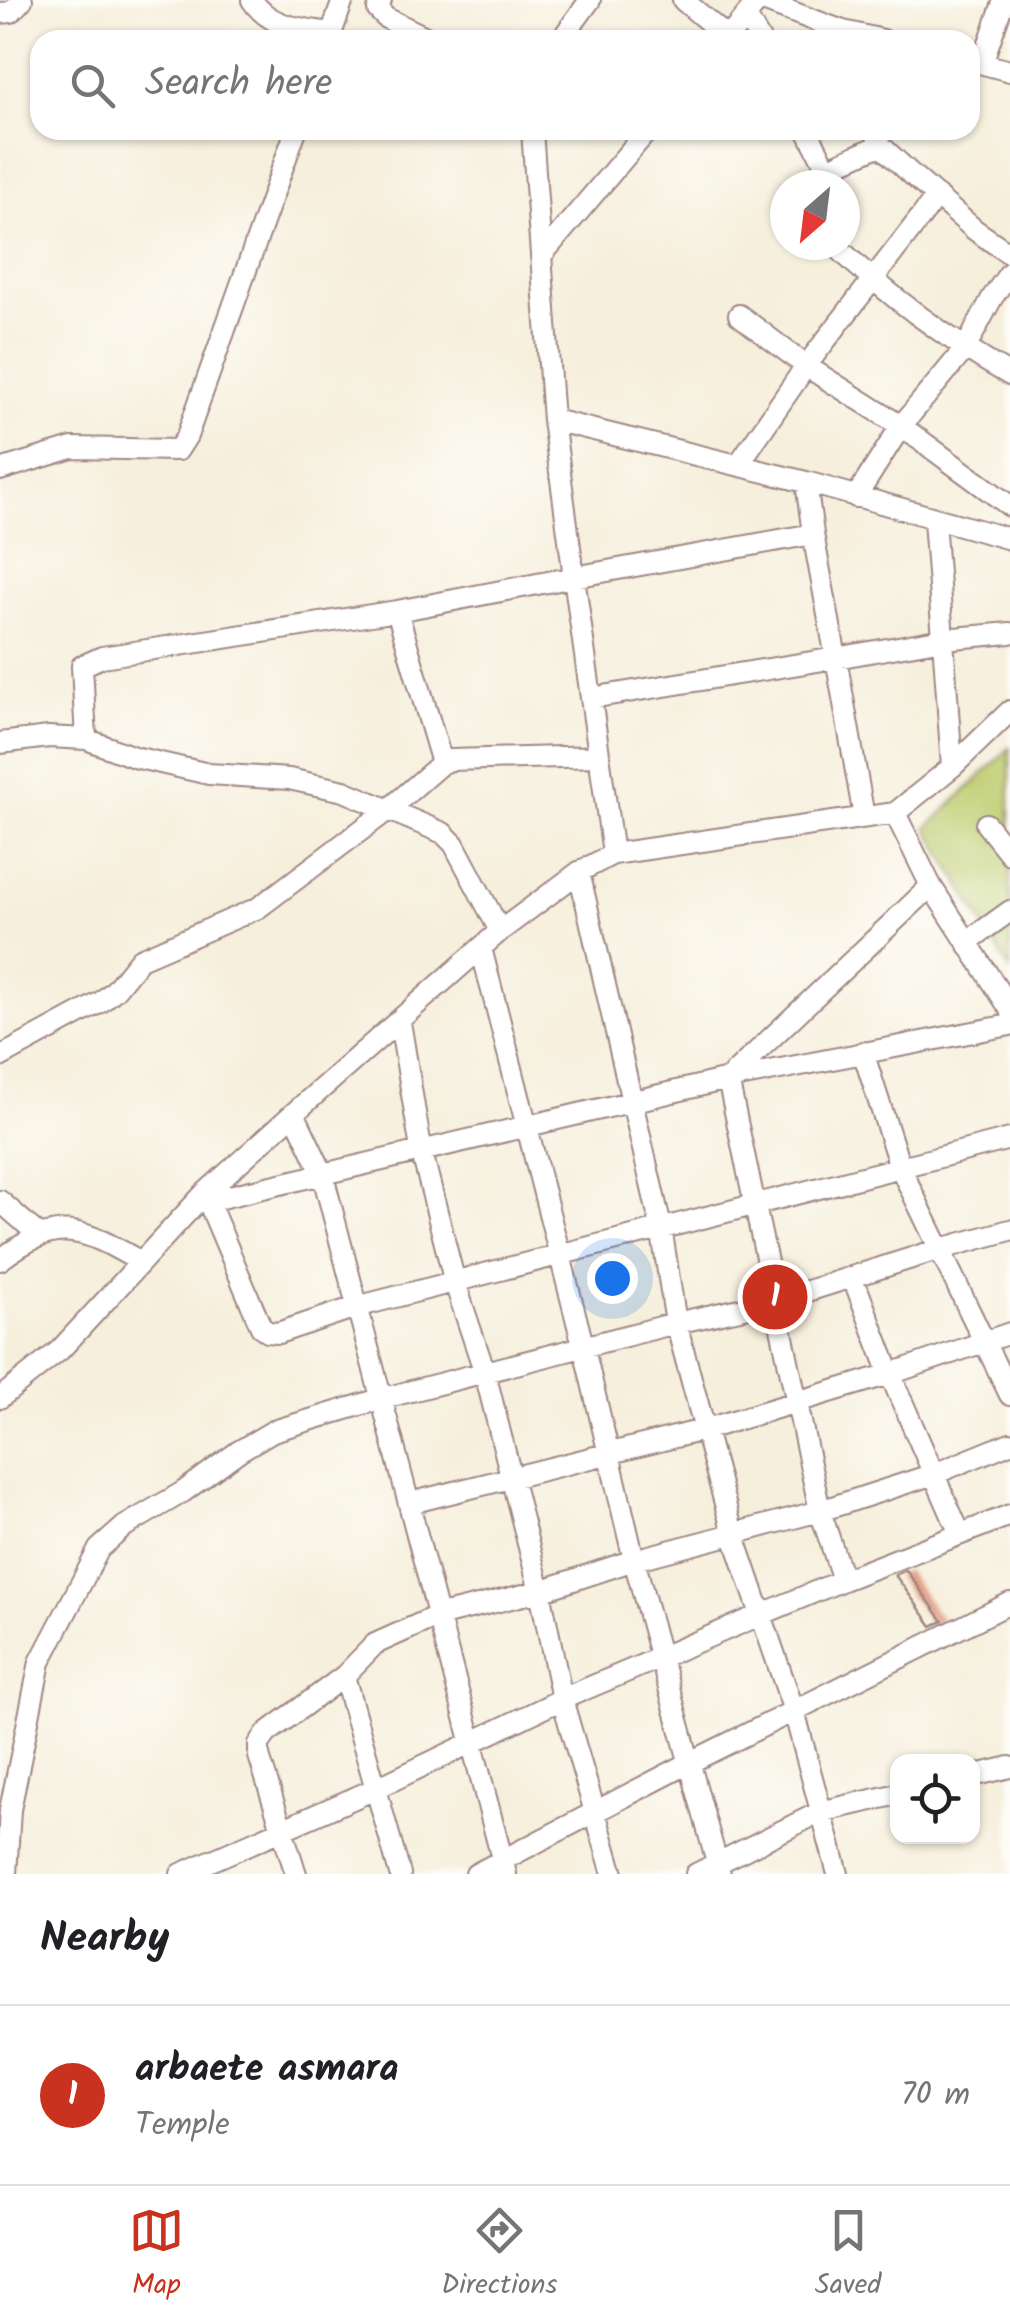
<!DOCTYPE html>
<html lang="en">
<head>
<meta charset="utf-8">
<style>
	:root { --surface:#fff; --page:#f6f6f6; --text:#202124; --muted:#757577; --line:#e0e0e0; --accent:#c8321e }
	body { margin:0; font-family:Kalam,sans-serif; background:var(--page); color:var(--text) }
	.controls { position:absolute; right:30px; bottom:30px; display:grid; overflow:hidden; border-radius:20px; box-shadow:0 2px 8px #0004 }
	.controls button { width:90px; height:90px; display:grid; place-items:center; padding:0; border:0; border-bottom:2px solid var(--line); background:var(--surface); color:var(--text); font:50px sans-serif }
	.compass { position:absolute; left:770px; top:170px; width:90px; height:90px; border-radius:50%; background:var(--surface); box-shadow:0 2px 8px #0004; rotate:208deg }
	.you { position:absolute; left:612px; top:1278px; width:35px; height:35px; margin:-25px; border:8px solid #fff; border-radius:50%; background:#1a73e8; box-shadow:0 0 0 15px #1a73e833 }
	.badge { display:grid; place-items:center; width:65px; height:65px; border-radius:50%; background:var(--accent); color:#fff; font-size:32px; font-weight:700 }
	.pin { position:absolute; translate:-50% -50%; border:5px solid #fff; box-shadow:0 2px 10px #0006 }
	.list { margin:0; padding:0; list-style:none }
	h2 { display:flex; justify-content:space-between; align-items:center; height:130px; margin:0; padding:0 40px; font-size:42px }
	h2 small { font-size:32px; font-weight:400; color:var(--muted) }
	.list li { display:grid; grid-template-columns:65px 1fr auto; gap:30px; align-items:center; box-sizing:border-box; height:180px; padding:0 40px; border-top:2px solid var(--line) }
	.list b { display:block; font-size:38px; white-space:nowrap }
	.list p { margin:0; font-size:32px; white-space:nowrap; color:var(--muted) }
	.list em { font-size:32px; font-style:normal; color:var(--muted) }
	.icon { flex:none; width:55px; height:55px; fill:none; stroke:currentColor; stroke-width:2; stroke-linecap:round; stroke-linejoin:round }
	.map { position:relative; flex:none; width:1010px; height:1874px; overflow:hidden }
	.search { position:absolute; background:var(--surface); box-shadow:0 2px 8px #0004; left:30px; right:30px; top:30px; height:110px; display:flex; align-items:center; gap:25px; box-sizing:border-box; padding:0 35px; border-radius:30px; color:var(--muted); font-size:38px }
	.sheet { height:310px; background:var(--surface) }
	nav { display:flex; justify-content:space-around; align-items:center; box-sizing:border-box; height:140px; border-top:2px solid var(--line); background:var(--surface); font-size:28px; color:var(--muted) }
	nav a { display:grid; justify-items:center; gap:5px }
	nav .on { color:var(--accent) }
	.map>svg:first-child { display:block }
</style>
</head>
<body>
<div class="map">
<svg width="1010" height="1874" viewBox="0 0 1010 1874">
	<rect width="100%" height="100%" fill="#fdfcf7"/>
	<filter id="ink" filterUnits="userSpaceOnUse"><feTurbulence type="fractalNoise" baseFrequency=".01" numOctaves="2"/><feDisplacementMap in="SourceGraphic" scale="20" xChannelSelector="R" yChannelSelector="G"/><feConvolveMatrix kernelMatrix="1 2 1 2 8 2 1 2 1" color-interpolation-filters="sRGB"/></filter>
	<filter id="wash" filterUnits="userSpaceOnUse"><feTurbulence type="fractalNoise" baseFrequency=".0048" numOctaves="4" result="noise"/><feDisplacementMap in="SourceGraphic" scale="40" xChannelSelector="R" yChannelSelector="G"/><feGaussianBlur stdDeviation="2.25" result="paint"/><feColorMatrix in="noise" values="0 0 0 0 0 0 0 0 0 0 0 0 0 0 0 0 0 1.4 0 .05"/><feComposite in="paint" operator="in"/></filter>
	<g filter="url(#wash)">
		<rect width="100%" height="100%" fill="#f6efdc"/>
		<path fill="#becd6f" stroke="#84764d" stroke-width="2.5" d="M1010,748V970L927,828Z"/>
		<g id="blocks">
			<path fill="#e39f88" d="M906,1570L943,1621L932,1626L895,1575Z"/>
		</g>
	</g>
	<g filter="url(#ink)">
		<use href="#blocks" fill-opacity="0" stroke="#a08784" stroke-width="2.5"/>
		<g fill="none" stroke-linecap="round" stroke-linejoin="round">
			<defs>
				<path id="minor" d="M252,0C270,28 300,28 331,33
					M381,0L378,10L386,18L432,40
					M683,0L728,38
					M760,0L843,31L883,40
					M0,13L11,12L22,0
					M746,16L760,40
					M329,40L343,0
					M561,40L590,0
					M726,40L759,0
					M972,61L1010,71
					M982,63L1004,0
					M532,130L553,420L806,482L1010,539
					M807,130L827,169L880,145
					M875,130L880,145L910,173L975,230L1010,254
					M804,185L827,169
					M835,245C888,296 947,339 1010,375
					M541,256L648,130
					M739,315L806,366L901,426L1010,506
					M738,465L806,366L937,196
					M0,470L72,448L178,450L187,436L296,130
					M856,497L901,426L965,349L992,298L1010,272
					M934,520L943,639L1010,633
					M397,611L442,763
					M591,698L836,658L813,534
					M86,739L82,666L102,657L397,611L574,577L553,420
					M0,743L49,737L86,739L134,757L209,774L289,779L344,791L443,833L454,844L500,931
					M895,813L931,886L1010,1009
					M864,817L836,658L943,639L952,767
					M986,824L1010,854
					M613,854L574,577L813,534L806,482
					M579,872L661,1227L676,1323L733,1533L794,1711L838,1874
					M967,942L1010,911
					M481,948L584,1349L634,1560L720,1874
					M400,1022L421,1149L455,1283L485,1373L540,1591L562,1699L613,1874
					M863,1052L900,1167L1010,1395
					M0,1057L101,1002L115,990L140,959L258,908L388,810L442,763L451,760L599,756
					M294,1113L322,1172L506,1874
					M203,1195L208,1201L728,1079L1010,1025
					M0,1201L40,1236
					M208,1201L261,1327L268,1332L278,1333L356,1307L1010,1139
					M0,1260C59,1215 83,1229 141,1262
					M853,1278L890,1374L960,1534
					M0,1398L60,1350L203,1195L294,1113L500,931L579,872L613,854L895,813L952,767L1010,711
					M410,1503L703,1430L890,1374L1010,1333
					M843,1580L820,1511L728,1079L931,886
					M344,1676L400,1874
					M972,1776L1010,1767
					M6,1874L10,1810L40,1662L99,1549L125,1526L183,1492L239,1451L273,1431L380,1399L676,1323L776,1301L937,1250L1010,1230
					M181,1874L377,1788L562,1699L843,1580L1010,1515
					M296,1874L259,1756V1744L267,1733L344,1676L375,1644L437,1616L540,1591L634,1560L820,1511L934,1474L1010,1443
					M476,1874L691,1762L1010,1603
					M696,1874L820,1812L898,1794"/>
			</defs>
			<use href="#minor" stroke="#a08784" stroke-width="24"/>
			<use href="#minor" stroke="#fff" stroke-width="20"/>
		</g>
	</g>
</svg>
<div class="controls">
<button><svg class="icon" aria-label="locate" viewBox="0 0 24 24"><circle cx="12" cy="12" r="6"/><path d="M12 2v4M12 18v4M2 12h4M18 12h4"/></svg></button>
</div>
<svg class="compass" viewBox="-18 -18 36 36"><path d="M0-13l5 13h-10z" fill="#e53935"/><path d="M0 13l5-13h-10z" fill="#757577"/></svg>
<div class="you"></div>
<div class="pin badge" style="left:775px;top:1297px">1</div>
<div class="search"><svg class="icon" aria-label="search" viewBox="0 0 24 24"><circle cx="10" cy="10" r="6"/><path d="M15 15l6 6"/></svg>Search here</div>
</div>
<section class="sheet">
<h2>Nearby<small></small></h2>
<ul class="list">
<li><span class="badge">1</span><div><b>arbaete asmara</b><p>Temple</p></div><em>70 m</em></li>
</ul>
</section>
<nav>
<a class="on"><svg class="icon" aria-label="map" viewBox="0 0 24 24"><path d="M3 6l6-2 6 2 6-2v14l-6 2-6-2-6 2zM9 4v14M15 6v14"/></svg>Map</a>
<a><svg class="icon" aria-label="directions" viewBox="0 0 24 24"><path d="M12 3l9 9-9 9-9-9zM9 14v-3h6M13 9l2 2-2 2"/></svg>Directions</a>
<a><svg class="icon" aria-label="saved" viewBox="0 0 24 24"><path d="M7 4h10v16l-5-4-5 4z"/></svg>Saved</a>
</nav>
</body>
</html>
